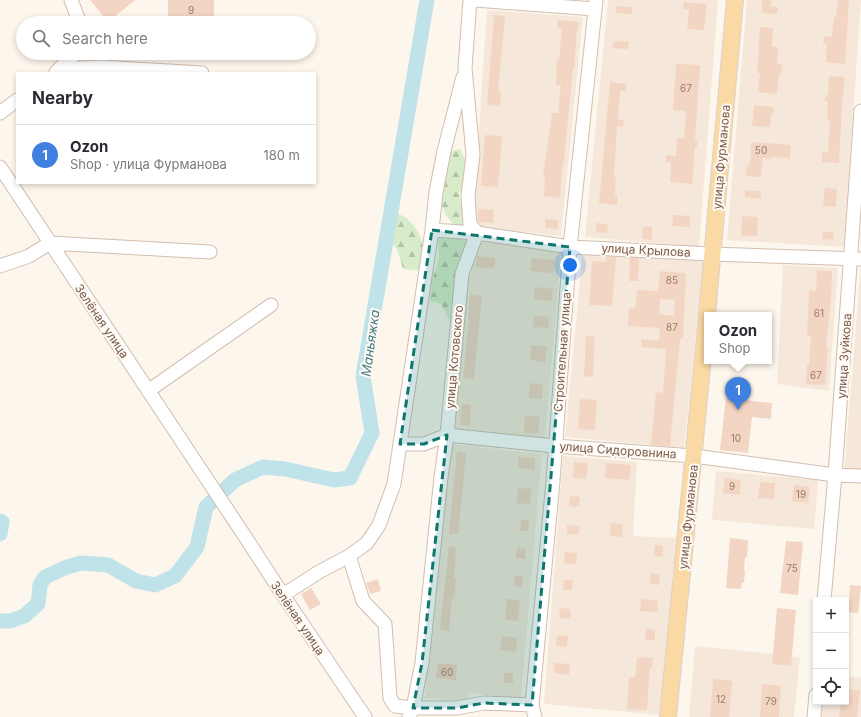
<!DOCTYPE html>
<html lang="en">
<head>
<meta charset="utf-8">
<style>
	:root { --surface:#fff; --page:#f7f7f7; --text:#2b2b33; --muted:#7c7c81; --line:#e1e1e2; --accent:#0f766e }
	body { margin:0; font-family:Inter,sans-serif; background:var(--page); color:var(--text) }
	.controls { position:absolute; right:12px; bottom:12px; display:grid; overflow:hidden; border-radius:0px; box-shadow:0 2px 6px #0003 }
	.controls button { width:36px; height:36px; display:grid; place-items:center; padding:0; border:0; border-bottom:1px solid var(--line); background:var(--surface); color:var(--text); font:20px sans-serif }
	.you { position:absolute; left:570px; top:265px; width:14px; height:14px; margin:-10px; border:3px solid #fff; border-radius:50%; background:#1a73e8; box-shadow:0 0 0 6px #1a73e833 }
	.badge { display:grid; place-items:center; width:26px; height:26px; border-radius:50%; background:var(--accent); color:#fff; font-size:13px; font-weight:700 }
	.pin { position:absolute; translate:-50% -33px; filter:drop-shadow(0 1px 2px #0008) }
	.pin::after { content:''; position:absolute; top:21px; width:14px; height:12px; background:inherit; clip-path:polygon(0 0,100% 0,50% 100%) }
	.popup { position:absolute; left:704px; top:312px; width:68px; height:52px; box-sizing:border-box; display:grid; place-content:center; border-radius:0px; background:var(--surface); filter:drop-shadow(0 1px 3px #0005); font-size:13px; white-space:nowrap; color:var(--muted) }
	.popup b { font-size:15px; color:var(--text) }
	.popup::after { content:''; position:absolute; left:50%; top:100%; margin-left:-8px; border:8px solid transparent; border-top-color:var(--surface) }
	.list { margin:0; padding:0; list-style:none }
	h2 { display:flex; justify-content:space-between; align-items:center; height:52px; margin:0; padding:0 16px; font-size:17px }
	h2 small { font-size:13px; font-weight:400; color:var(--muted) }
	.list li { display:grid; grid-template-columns:26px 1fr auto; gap:12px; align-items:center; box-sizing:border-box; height:60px; padding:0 16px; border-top:1px solid var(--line) }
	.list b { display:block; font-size:15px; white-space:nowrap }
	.list p { margin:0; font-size:13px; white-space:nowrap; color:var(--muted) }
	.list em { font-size:13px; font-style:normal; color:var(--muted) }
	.icon { flex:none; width:22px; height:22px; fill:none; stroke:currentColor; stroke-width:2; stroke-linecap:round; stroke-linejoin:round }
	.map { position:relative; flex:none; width:861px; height:717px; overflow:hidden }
	.search { position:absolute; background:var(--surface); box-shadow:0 2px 6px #0003; left:16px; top:16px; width:300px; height:44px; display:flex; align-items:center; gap:10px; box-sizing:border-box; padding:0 14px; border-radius:22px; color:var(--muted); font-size:15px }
	.panel { position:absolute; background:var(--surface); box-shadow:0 2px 6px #0003; left:16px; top:72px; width:300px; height:112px; border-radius:0px }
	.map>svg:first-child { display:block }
</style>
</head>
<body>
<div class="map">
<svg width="861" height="717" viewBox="0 0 861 717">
	<defs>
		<pattern id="forest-firs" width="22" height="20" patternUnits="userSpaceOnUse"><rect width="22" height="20" fill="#d8ecc9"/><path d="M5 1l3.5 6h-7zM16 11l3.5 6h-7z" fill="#b4c2a5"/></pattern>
	</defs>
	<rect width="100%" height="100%" fill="#fdf6ec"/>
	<path fill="#f5e8da" d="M608,0H718L699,247L585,237Z
		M747,0H861L844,247L727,240Z
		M487,10L583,17L561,236L478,227L473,220Z
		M479,241L561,252L545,440L455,430L465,277Z
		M583,249L704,257L684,448L565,437Z
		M783,265L838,268L829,391L777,384Z
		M861,265V472H844Z
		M451,444L542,454L521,698L470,693L467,701L425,698Z
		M563,456L637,462L633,536L676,538L660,715L544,704Z
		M716,471L818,480L814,529L712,520Z
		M695,646L800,657L794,717H689Z
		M846,676L861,678V717H822L823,702H846Z"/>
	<path fill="url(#forest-firs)" d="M460,149L469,168L466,187L459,193L468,240L456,291L451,324L441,304L430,301L432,281L439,258L438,239L454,225L445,214L441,203L449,152Z
		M399,214C408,218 410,221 416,229C426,244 423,254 420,271L403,269L397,249L389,239L393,219Z"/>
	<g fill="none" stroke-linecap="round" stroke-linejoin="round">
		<path stroke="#bfe3e8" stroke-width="15" d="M0,521L2,522L0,534
			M0,621H10L24,616L38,604L40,585L45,577L67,567L81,563L108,565L136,581L155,585L175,576L197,547L206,507L235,480L263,467L285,469L334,480L350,478L372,433L363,376L427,0"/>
	</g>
	<path fill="#f3d5c3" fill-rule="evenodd" d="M90,0H135L108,22Z
		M168,0H214V19L168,20Z
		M762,0H771V7H778L777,14L762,13Z
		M838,0H849L845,64L826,62L827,44L823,43L824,36L832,37L834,17H836Z
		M684,2L707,4L704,30L687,29L689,9H683Z
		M616,6L632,7V14L616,13Z
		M494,15L505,16L498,91H501L500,106L487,105Z
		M557,20L579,22L578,30H577L574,68H573L564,162H563L560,198L544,196L545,178L543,177L552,113H558L561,85H556L557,58L559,59L562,29L557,28Z
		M760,27L773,28L772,47H778L777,64L782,65L781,75L779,74L777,94L758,92L760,73H757Z
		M613,41L629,42L628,49L613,48Z
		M676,64L700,65L695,140H697V148L695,147L692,184L670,182L671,163L666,162V155L676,156L677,138L684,139L686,111L673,110Z
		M829,76L845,77L842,103L839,163L822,162V152L828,153L830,121H827L828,102L825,101L826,95H828Z
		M610,82L627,84L626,91H620L618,120H624L623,127L617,126L614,177H616L615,195H617V205L599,203Z
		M754,105L774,107V113H771L770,127L752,126Z
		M485,135L502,136L498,187L481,186Z
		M751,142L791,145L790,158L771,157V159L763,158L761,177L746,176L747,165H750Z
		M825,188L837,189L836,207L823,206Z
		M745,190L761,191V199L745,197Z
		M478,209L494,210L493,223L478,222Z
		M673,215L690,216V227L672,226Z
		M742,216L758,217L757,236H741Z
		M545,219L558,220V229L545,228Z
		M596,223L608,224L607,233L596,232Z
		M643,227H652V240L642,239Z
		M823,232H834L833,240L822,239Z
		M477,256L495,258L494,269L476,267Z
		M606,257H616L612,306L589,305L592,261L606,262Z
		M532,258L554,260L553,273L530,271Z
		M630,258H639L638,281H629Z
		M817,270L832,271L831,299L826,347H828L825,385L806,384L807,365H809L811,336H807L809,290L816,291Z
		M660,271L686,273L683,339H680L670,446L651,445L656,392L663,393L666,349L641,347V339L659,341L660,328L628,326L629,308H635L637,290L658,291ZM660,299L675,300L674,316L659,314Z
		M535,287L553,289L552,301L534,299Z
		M470,294L482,296L474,379L463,378L469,319H468Z
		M534,316L549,317L548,328L533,327Z
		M586,336L595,337L593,377L584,376Z
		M531,345L547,346L545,362L530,360Z
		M530,383L543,385L542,399L529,398Z
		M726,398L772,403L771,419L752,417L748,453L720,450Z
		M580,399L597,400L595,430L578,429Z
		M462,404L471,405L470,426L460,425Z
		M525,415L540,417L538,434L524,433Z
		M457,452L466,453L458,534H449Z
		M518,457L535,458L534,470L518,468Z
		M574,462L588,463L586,479L573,478Z
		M606,463L631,465L629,480L605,478Z
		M725,478L741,480L740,495L723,493Z
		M760,482L775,483L774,499L758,498Z
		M794,485L810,487L808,503L792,501Z
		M518,488L531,489L530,504L517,503Z
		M570,496L580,497L579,507L569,506Z
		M521,520H529L528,531H520Z
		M611,523L623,524L622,537L610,536Z
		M567,525L579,526V535L567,534Z
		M730,538L748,540L747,558L745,557L744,570L745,571L744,583L742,582L741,589L726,588Z
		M786,541L803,542L798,595L780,593Z
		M655,545L663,546L662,557L654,556Z
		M449,546L456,547L454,578H456L454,599L452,598L449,631L440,630Z
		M517,548L526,549L525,559L516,558Z
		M565,552L577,553L576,564L564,563Z
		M651,573L660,574L659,585L650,584Z
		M515,576H523L522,587L514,586Z
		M378,579L381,591L370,594L366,583Z
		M564,580H573L572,590H563Z
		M850,585L861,586L858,613L848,612Z
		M311,588L321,604L310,610L301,594Z
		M507,599L520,600L518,621L505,620Z
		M641,599L658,601L657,612L640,611Z
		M560,608L571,609V619L559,618Z
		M777,608L796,610L791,666L772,664Z
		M646,629L655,630V640H645Z
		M557,635L568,636L567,647L556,646Z
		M502,636L517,638L516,652L500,650Z
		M637,657L653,658L652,668H650L647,710L627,709L629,677H635Z
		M438,663L457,665L456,680L436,678Z
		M555,663L570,664L569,675L554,673Z
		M504,673H513V683H503Z
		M713,679L732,681L729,717H710Z
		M762,684L781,686L779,717H760Z
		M846,689L860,691L857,717H839L841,702H846Z"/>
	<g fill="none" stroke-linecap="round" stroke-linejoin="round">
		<defs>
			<path id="minor" d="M71,0L80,23
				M475,0L595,9
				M59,69L101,67L202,73
				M56,72L76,53
				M0,113L17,100
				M0,167L242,532L283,595L365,717
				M432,230L477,233L570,247L712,254L861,259
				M0,266L29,256L50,243L210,252
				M148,391L271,305
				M400,444H424L447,435L555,446L694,456L835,475L861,476
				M349,556L363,601L385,624L390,698L395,706L413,708H457L484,703L532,705
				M283,595L319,572L349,556L367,543L379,525L394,484L432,230L436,192L444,151L463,77
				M824,600L835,475L861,111
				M409,717L413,708L422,663L441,477L447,435L462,274L477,233L470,224L468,196L473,155L465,68L470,0
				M535,717L532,705L553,481L570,247L596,0
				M814,717L816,695"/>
			<path id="major" d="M707,315L735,0
				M668,717L707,316"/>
		</defs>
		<use href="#minor" stroke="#d1beb0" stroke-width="15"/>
		<use href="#major" stroke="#dad1cd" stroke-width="18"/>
		<use href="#minor" stroke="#fff" stroke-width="13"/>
		<use href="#major" stroke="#fbd9a5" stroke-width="16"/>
	</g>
	<path fill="#0f766e" fill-opacity="0.2" stroke="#0f766e" stroke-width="3" stroke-dasharray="8 5" stroke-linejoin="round" d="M432,230L570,247L532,705L484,703L457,708H413L422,663L447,435L424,444H400Z"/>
	<g text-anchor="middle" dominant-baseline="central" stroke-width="4" stroke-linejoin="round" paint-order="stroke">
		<g font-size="10" fill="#987a6a">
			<text x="191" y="10">9</text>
			<text x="686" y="88">67</text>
			<text x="761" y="150">50</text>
			<text x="672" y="280">85</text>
			<text x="819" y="313">61</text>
			<text x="672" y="327">87</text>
			<text x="816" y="375">67</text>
			<text x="736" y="438">10</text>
			<text x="732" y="486">9</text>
			<text x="801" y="494">19</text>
			<text x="792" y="568">75</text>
			<text x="447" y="672">60</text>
			<text x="721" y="699">12</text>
			<text x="771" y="701">79</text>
		</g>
		<g font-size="12" fill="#7a5c4d" stroke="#fffaf3">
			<text transform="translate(721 157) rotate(-85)">улица Фурманова</text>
			<text transform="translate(646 250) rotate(3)">улица Крылова</text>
			<text transform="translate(102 321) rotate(56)">Зелёная улица</text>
			<text transform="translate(562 352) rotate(-86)">Строительная улица</text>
			<text transform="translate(844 356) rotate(-86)">улица Зуйкова</text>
			<text transform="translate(454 357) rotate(-85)">улица Котовского</text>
			<text transform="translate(618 450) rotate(4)">улица Сидоровнина</text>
			<text transform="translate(688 517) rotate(-84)">улица Фурманова</text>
			<text transform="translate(298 618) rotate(56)">Зелёная улица</text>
		</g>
		<g font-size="13" font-style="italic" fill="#437c86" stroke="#fffaf3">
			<text transform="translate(370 343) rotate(-82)">Маньяжка</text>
		</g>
	</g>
</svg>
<div class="controls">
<button>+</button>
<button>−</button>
<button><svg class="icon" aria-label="locate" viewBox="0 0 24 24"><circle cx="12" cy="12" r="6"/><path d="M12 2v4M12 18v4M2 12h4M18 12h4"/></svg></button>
</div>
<div class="you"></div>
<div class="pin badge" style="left:738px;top:410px;background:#3f7fe0">1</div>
<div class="popup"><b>Ozon</b>Shop</div>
<div class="search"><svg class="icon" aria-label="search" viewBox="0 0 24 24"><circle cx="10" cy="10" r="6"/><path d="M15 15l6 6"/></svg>Search here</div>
<section class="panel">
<h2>Nearby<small></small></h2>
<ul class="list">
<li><span class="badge" style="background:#3f7fe0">1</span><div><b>Ozon</b><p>Shop · улица Фурманова</p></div><em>180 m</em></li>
</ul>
</section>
</div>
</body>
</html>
